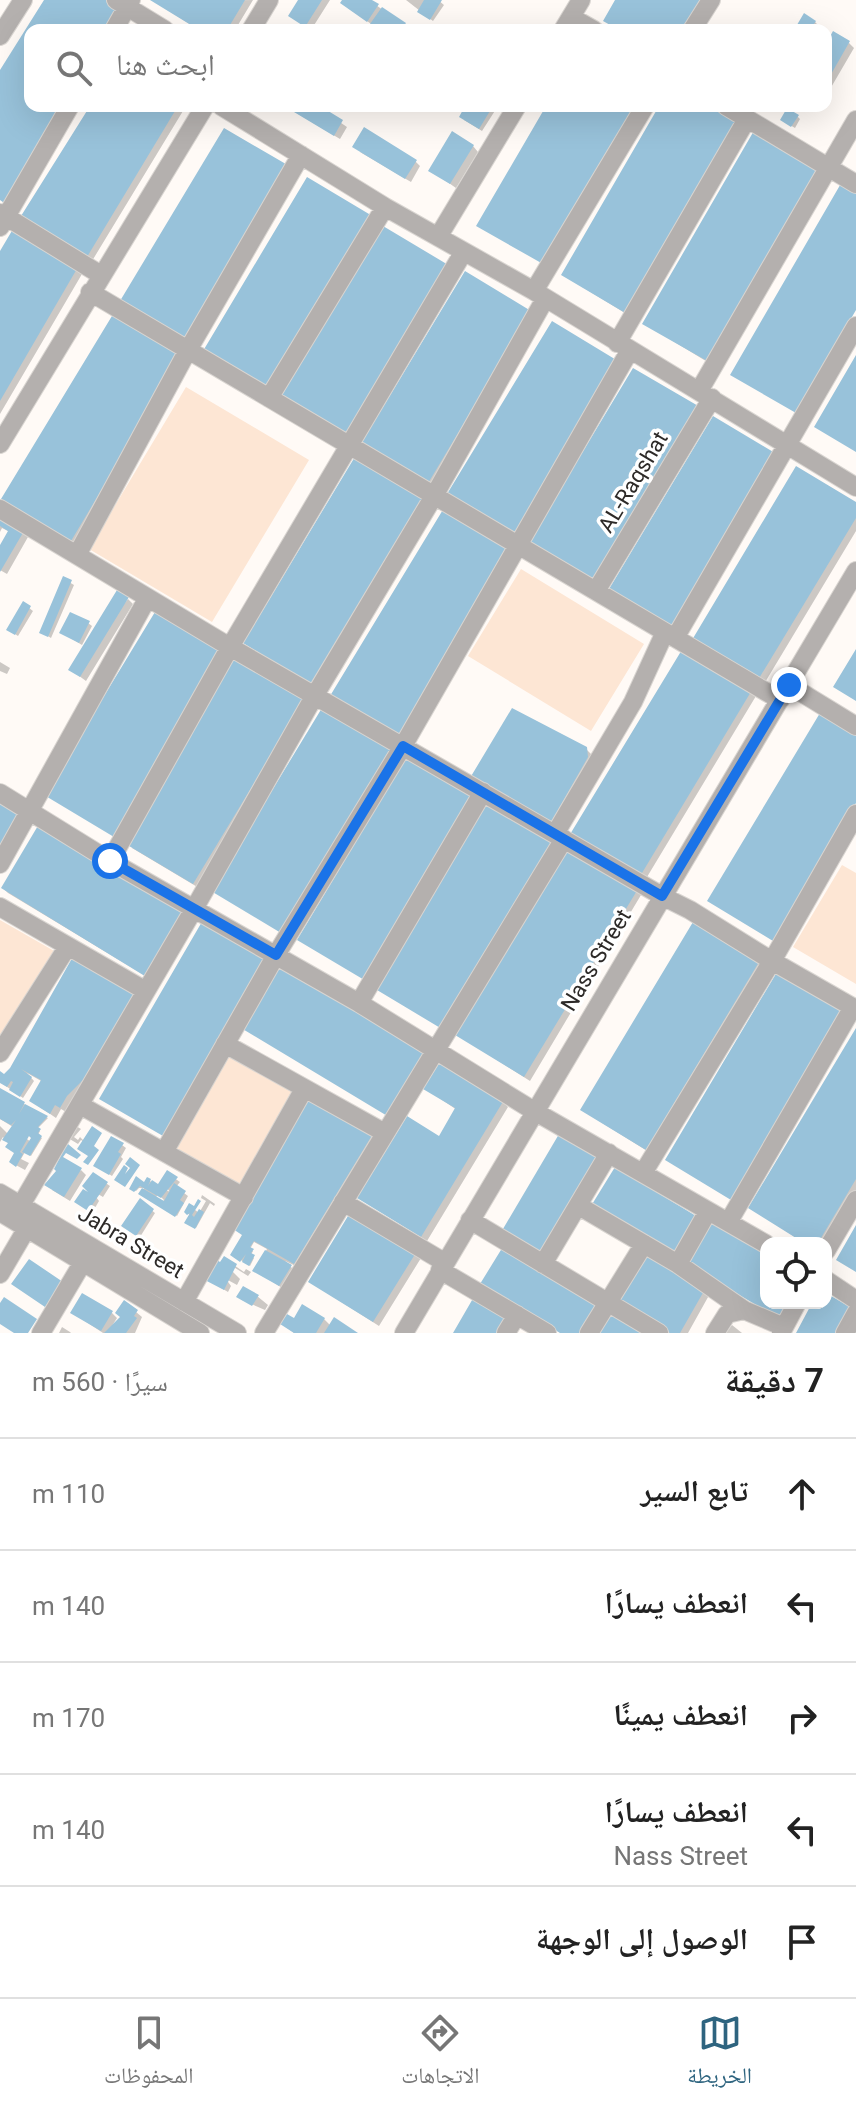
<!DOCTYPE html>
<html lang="ar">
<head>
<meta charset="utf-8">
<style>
	:root { --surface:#fff; --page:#f6f6f6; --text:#222; --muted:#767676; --line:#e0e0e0; --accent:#2e647f }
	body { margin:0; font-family:Roboto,"Noto Naskh Arabic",sans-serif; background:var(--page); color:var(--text); direction:rtl }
	.controls { position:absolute; right:24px; bottom:24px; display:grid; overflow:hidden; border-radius:16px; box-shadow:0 8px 32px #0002 }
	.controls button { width:72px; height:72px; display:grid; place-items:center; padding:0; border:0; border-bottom:2px solid var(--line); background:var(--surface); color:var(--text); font:40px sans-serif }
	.stop { position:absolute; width:24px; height:24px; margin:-18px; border:6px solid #1a73e8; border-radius:50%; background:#fff }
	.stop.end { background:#1a73e8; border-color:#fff; box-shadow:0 2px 8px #0008 }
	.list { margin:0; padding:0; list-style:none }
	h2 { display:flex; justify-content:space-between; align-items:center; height:104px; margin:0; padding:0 32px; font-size:34px }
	h2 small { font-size:26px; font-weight:400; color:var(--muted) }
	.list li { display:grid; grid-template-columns:52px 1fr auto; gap:24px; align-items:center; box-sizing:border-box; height:112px; padding:0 32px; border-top:2px solid var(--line) }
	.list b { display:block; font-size:30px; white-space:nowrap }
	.list p { margin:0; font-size:26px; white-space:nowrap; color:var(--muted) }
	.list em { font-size:26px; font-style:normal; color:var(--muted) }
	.icon { flex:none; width:44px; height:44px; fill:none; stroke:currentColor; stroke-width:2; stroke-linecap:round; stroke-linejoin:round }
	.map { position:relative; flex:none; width:856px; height:1333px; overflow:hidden; direction:ltr }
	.search { position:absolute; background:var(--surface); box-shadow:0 8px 32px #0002; left:24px; right:24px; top:24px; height:88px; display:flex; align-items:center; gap:20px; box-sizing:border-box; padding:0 28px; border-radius:16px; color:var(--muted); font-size:30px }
	.sheet { height:664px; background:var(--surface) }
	nav { display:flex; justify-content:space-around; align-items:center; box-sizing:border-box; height:112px; border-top:2px solid var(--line); background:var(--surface); font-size:22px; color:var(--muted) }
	nav a { display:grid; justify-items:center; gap:4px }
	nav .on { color:var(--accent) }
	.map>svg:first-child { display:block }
</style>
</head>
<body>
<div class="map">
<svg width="856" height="1333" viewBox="0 0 856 1333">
	<rect width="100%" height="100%" fill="#fffaf6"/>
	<path fill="#fde6d4" d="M186,387L309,460L212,622L89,549Z
		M521,569L644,644L591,731L468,656Z
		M842,865L856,873V984L793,947Z
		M0,920L56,952L0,1046Z
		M229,1049L296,1088L239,1186L172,1147Z"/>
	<path fill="#0003" fill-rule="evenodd" d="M253,0L235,30H199L154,1Z
		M301,0H330L311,30L290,16Z
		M345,0H369L408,28L406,30H380L348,8Z
		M406,0H438L444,5L433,21Z
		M815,22L820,27L818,30H796Z
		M849,43L854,48L826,96V48Z
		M92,106H186L92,261L28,221Z
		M285,106H316L347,127L340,139Z
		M468,106H498L482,131L464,120Z
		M661,106H713L633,318L563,275Z
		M797,116L800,119L795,128L785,122Z
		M756,132L714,366L645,324Z
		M473,146L478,152L456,188L430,170Z
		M360,152L415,161L420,166L411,182Z
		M14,231L82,274L0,414V255Z
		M530,313L433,489L363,445Z
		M183,354L77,544L4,499Z
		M856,504V531L764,684L700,645Z
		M0,519L28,537L7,574L0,570V549L10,532L2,528L0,532Z
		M64,579L74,585L51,638L41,632Z
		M128,599L133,604L86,681L71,670Z
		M24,604L33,611L18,636L12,632Z
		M88,623L92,626L82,645L62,633Z
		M0,662L10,668L7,674L0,671Z
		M751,691L756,696L644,882L577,841Z
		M305,698L199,888L132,848Z
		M586,749L594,757L558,830L480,785Z
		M3,888L154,981L8,893Z
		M636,890L641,895L530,1081L458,1035Z
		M761,959L766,964L652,1154L588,1114Z
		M139,992L66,1112L61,1109L56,1118L31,1101L43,1082L27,1073L34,1081L23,1098L0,1082V1073L5,1076Z
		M856,1032V1192L826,1243H804L751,1208Z
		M426,1089L503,1102L508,1107L427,1241L359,1198L440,1138L457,1110Z
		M0,1090L48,1118L37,1129L40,1131L38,1135L42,1138L31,1156L25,1152L21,1159L29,1163L25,1170L12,1163L16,1154L8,1143L3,1137L0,1142V1126L8,1134L13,1127L0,1119ZM16,1131L34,1138L31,1142Z
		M310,1097L377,1138L300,1268L285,1261L296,1272L285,1290L255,1270L267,1249L254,1242L250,1249L253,1251L251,1255L254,1258L250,1266L233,1255Z
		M76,1126L81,1129L74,1137L78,1140L80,1137L86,1143L81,1140L78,1144L68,1138Z
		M122,1145L126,1148L121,1157L123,1159L112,1176L99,1168Z
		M81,1170L86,1175L70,1201L52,1190Z
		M167,1173L180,1182L176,1187L188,1196L177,1216L140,1194L144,1188H139L136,1191L132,1188L136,1179L145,1185L148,1180L170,1192L162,1182ZM158,1194L164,1200L161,1204L155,1199Z
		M94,1175L110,1186L103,1197L91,1190L99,1201L92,1213L77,1202L84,1192L96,1198L85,1186Z
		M202,1195L215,1204L214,1206L210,1203L196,1228L186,1223L191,1216L186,1212L190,1206L199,1213L206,1201L201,1198Z
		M140,1201L155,1213L140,1237L127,1229Z
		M352,1214L421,1258L379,1326L310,1282Z
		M225,1259L244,1272L246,1269L251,1272L248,1276L224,1261Z
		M232,1271L240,1279L237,1285L226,1279L231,1286L228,1292L204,1278Z
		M712,1290L688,1333H669L624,1307Z
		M257,1296L268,1305L265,1310L242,1300Z
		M136,1312L142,1317L135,1333H103L73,1313H112L117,1318L112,1326Z
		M324,1319L331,1326L354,1333H294L282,1324Z
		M732,1325L742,1333H727L721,1329L723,1326L728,1330Z
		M62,1327L70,1332L71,1333H59Z"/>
	<path fill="#98c2da" d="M44,0H110L125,10L113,30H30V106H67L7,205L0,200V70Z
		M150,0H245L227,30H199Z
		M298,0H322L305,27L288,16Z
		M342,0H372L379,4L367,22L340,3Z
		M424,0H442L430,20L417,12Z
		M615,0H704L686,30H619L603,21Z
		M382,7L406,23L401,30H379L370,24Z
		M804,13L816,21L810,30H794Z
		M833,31L850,41L826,83V44Z
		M90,106H178L87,257L21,216Z
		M284,106H320L343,120L334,136Z
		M465,106H493L479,129L459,117Z
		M546,106H634L543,264L476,226Z
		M659,106H717L740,119L627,314L561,275Z
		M787,108L799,115L791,127L780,120Z
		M364,127L417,160L405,179L352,147Z
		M224,128L291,167L186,341L120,301Z
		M755,129L821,168L709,362L642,324Z
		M452,131L474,145L450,184L428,171Z
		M307,177L374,217L269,391L203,351Z
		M843,180L856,188V310L796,413L730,375Z
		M383,226L450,266L345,440L279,400Z
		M13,229L78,267L0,401V251Z
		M465,271L531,311L427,485L360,445Z
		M115,311L184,352L71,541L1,499Z
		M552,321L618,361L514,534L447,494Z
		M856,355V452L814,427Z
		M633,368L700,407L595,581L529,541Z
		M713,416L780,456L675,629L609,589Z
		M356,455L425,497L312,685L243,643Z
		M796,466L856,502V518L758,680L692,640Z
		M444,508L513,549L400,737L330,696Z
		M0,517L24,531L0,572V545L8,531L0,526Z
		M63,576L72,580L48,637L39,633Z
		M117,590L129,597L80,677L68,670Z
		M23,601L31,606L15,635L6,630Z
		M158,607L227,648L114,837L44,795Z
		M70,612L90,621L79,643L59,633Z
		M683,648L752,690L639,878L569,836Z
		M856,649V701L833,687Z
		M237,654L307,696L193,884L124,843Z
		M325,703L394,745L281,933L211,891Z
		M512,708L587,747L588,757L550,824L470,778Z
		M823,708L856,728V803L773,941L707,901Z
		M410,751L479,793L366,981L297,940Z
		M0,798L24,812L0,853Z
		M486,799L555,840L442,1029L372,987Z
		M39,824L187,914L148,978L1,888Z
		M568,847L638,889L524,1077L455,1035Z
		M696,917L762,957L646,1150L580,1110Z
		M203,920L267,957L163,1136L99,1099Z
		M75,953L140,990L96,1067L67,1096L60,1108L55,1105L50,1114L29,1101L41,1080L21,1069L32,1077L20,1097L9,1090L13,1082L11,1081L7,1087L0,1083V1071L4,1074L10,1068Z
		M280,964L428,1053L389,1117L241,1028Z
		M780,967L846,1008L731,1200L665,1160Z
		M856,1028V1179L818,1243H804L748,1208Z
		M440,1062L504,1100L421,1237L357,1198L407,1116L439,1136L455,1108L423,1089Z
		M0,1088L25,1102L19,1114L25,1104L48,1116L38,1127L41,1129L38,1133L42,1136L30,1156L22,1152L31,1138L29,1136L20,1152L23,1154L16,1167L9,1162L14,1153L5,1147L8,1143L2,1140L16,1120L11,1125L0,1119Z
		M309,1094L374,1132L294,1264L254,1241L250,1247L254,1249L251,1253L255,1255L249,1266L242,1262L246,1254L240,1262L230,1255L242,1235L233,1229Z
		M92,1126L102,1133L94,1146L99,1150L88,1165L83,1162L88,1156L77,1149Z
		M562,1129L603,1153L541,1258L500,1234Z
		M111,1136L124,1143L118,1152L121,1154L109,1175L93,1166Z
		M68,1144L81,1155L77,1159L66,1153L63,1157L82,1168L64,1197L44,1185L56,1171L54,1169L61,1155L57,1151L59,1148L63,1151Z
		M130,1157L140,1165L125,1187L114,1180L124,1165L128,1168L125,1174L130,1168L125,1164Z
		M615,1167L701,1219L677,1258L591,1206Z
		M167,1170L178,1177L161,1198L140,1186L134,1192L129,1189L136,1176L144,1182L147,1177L151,1179L148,1186L152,1180L158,1184Z
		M93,1172L108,1182L88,1211L74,1202L83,1189L88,1192L82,1186Z
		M174,1183L186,1191L180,1200L184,1203L175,1217L138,1194L142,1188L164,1201Z
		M140,1198L154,1209L136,1236L121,1226Z
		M198,1199L201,1201L192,1215L194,1217L199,1209L204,1212L195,1229L184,1223L190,1213L187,1215L184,1212L189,1203L194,1206Z
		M351,1211L417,1251L373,1322L308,1282Z
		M714,1218L766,1249V1303H791L781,1320L686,1263Z
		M856,1225V1272L836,1260Z
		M504,1245L601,1304L584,1333H560L480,1284Z
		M647,1248L708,1284L680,1333H670L616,1302Z
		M265,1250L292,1265L279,1286L252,1271Z
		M224,1256L237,1264L224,1290L201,1278L217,1260L220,1262Z
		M29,1259L63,1282L45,1307L11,1284Z
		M243,1286L259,1295L252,1306L236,1297Z
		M82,1293L113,1311L101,1331L70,1313Z
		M826,1293L855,1310L841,1333H796L812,1303H826Z
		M475,1295L507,1314L496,1333H453Z
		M4,1297L37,1319L28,1333H14L0,1324V1303Z
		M124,1300L138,1310L134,1316L137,1318L126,1333H104L120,1317L115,1313Z
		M302,1304L325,1318L316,1333H294L280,1324L287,1314L294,1318Z
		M609,1307L652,1333H593Z
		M334,1317L358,1333H324Z"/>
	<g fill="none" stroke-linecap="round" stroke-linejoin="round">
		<defs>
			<path id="minor" d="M116,0L165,30
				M571,17L594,30
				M114,30L131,0
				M251,30L269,0
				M563,30L581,0
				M692,30L711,0
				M0,36L23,0
				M221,106L385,207L534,291L856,487
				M726,106L856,184
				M0,213L101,275
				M0,227L70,106
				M438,237L517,106
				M534,291L645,106
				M90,292L780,700
				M617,343L747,119
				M699,391L856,120
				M269,398L385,207
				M0,444L205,106
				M0,509L230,647L662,896L690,910L772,961L856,1009
				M77,555L188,350L301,155
				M596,591L712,398
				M675,638L856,326
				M789,685L856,726
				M0,793L110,861L359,1003L534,1111L766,1244
				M555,834L633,702L665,632
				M110,861L230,647L463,253
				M0,864L147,599
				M0,907L146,991
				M359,1003L483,792
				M225,1044L385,1133
				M0,1053L68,946
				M80,1105L244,1197
				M164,1152L276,955L403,746L630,350
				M643,1173L772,961L856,814
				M0,1193L237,1333
				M343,1202L444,1262
				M21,1205L194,909L315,695L434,496L545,299
				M579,1206L678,1264L744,1310L784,1327
				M0,1212L200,1333
				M470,1220L659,1333
				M729,1221L853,1007
				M826,1251L856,1200
				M543,1264L609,1153
				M678,1264L708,1211
				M440,1270L547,1333
				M0,1274L27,1228
				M826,1280L856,1300
				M184,1302L304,1089
				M41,1333L83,1262
				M264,1333L564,839
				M404,1333L856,571
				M506,1333L517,1315
				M589,1333L644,1244
				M715,1333L727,1314L744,1310
				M781,1333L797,1303
				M845,1333L856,1313"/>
		</defs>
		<use href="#minor" stroke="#d9d5d1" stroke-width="20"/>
		<use href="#minor" stroke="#b4b0ae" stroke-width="18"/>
	</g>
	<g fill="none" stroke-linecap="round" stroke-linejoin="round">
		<path stroke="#1a73e8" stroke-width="10" d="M110,861L276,955L403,746L662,896L789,685"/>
	</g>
	<g text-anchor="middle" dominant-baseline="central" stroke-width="7" stroke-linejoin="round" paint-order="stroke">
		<g font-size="22" fill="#2d2a28" stroke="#fff">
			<text transform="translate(633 482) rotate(-59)">AL-Raqshat</text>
			<text transform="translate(596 960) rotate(-59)">Nass Street</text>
			<text transform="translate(131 1242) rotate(31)">Jabra Street</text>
		</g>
	</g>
</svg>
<div class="controls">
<button><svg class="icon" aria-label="locate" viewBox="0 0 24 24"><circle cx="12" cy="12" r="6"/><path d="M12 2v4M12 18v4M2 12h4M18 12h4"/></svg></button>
</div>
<div class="stop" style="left:110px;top:861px"></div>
<div class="stop end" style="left:789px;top:685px"></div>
<div class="search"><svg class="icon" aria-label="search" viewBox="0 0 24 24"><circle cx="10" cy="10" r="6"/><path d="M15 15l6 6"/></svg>ابحث هنا</div>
</div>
<section class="sheet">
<h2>7 دقيقة<small>سيرًا · 560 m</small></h2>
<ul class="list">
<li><svg class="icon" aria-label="ahead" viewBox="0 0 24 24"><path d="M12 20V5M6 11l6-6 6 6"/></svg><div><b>تابع السير</b></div><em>110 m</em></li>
<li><svg class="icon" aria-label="left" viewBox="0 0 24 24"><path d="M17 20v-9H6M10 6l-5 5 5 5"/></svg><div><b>انعطف يسارًا</b></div><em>140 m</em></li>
<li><svg class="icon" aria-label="right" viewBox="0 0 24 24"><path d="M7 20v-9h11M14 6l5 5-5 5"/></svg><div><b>انعطف يمينًا</b></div><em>170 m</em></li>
<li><svg class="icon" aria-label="left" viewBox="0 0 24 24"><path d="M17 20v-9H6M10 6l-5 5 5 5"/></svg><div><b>انعطف يسارًا</b><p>Nass Street</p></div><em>140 m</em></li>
<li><svg class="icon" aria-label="arrive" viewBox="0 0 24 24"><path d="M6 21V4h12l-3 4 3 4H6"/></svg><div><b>الوصول إلى الوجهة</b></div></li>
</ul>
</section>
<nav>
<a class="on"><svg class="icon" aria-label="map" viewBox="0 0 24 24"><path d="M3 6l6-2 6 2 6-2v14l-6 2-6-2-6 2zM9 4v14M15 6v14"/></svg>الخريطة</a>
<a><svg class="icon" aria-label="directions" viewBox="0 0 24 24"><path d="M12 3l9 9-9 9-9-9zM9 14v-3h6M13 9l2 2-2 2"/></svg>الاتجاهات</a>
<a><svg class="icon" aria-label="saved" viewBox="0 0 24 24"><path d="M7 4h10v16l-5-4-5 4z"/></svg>المحفوظات</a>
</nav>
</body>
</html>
